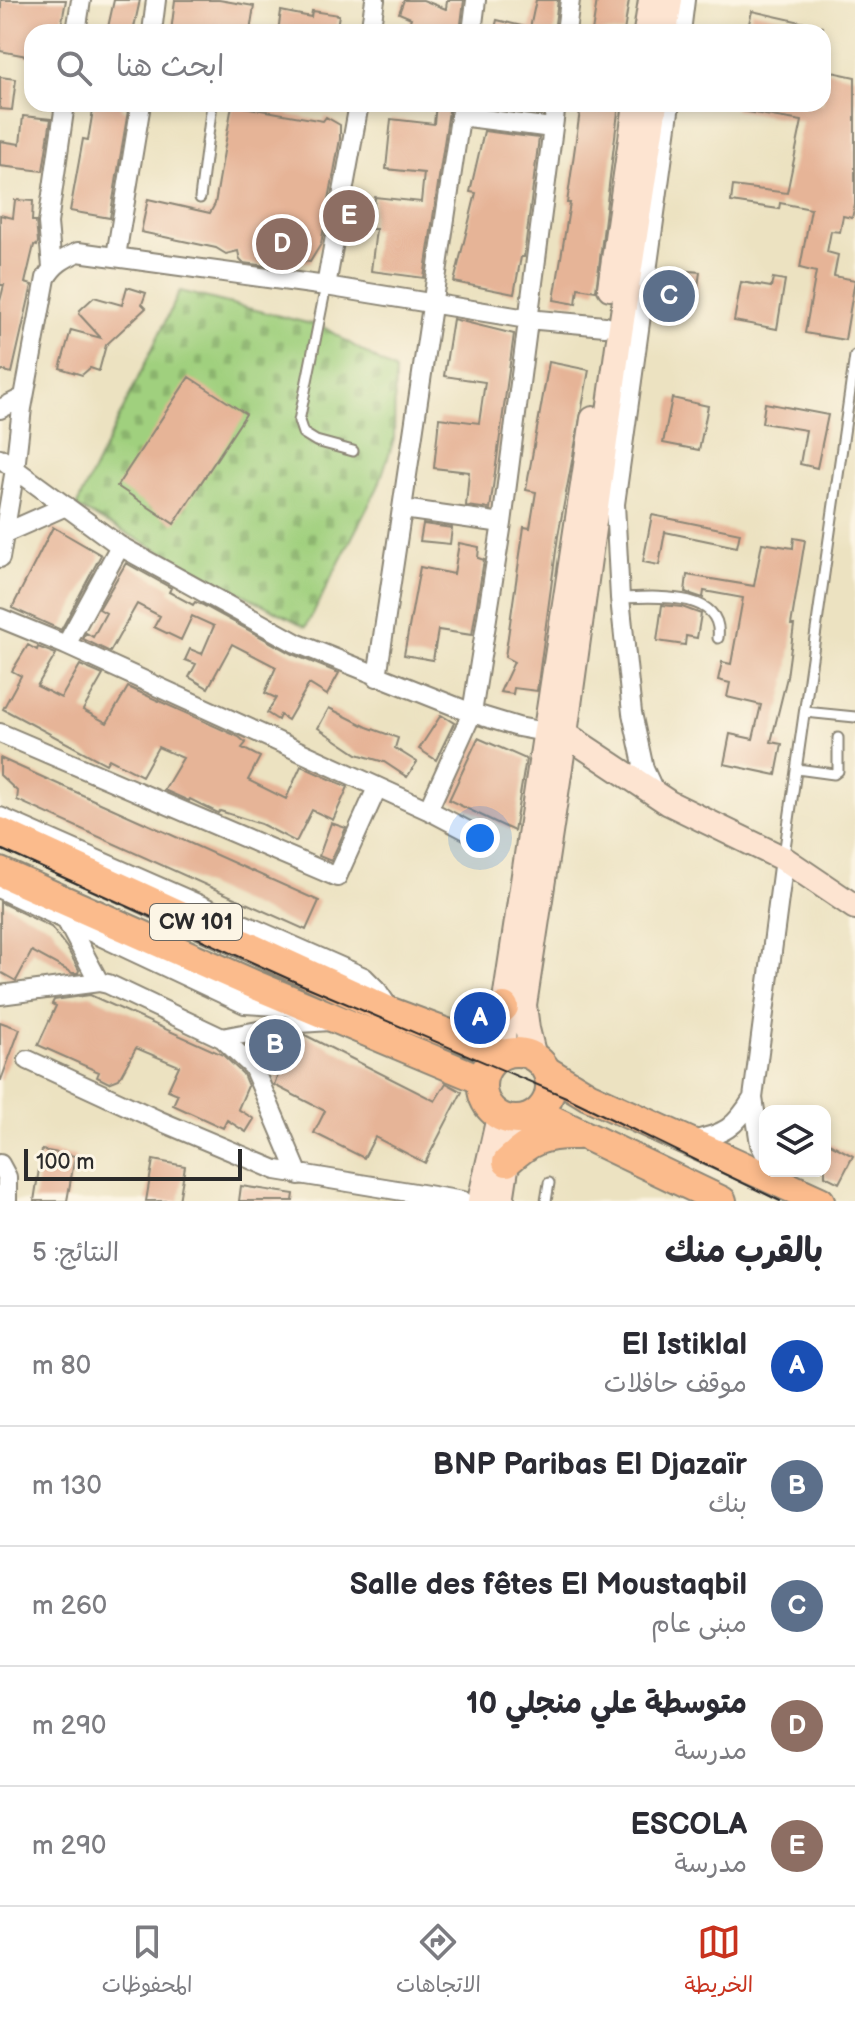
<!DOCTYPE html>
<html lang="ar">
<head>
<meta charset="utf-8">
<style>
	:root { --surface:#fff; --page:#f2f2f3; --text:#2b2b33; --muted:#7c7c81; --line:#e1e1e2; --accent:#c8321e }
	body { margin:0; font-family:"Balsamiq Sans","Playpen Sans Arabic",sans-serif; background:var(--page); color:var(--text); direction:rtl }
	.controls { position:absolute; right:24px; bottom:24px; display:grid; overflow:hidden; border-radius:16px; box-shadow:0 4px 12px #0003 }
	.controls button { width:72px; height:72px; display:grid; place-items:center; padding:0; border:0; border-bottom:2px solid var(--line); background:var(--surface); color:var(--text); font:40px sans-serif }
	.scale { position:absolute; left:24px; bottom:20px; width:218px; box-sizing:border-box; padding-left:8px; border:4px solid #2b2b2b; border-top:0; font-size:22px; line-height:28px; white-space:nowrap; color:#2b2b2b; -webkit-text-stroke:6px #fcf5e5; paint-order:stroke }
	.you { position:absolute; left:480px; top:838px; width:28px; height:28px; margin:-20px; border:6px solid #fff; border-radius:50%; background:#1a73e8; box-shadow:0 0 0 12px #1a73e833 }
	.badge { display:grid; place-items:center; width:52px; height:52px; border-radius:50%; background:var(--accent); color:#fff; font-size:26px; font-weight:700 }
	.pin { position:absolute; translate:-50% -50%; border:4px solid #fff; box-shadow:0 2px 8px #0006 }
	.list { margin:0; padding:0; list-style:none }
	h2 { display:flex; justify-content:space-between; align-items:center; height:104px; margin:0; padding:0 32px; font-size:34px }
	h2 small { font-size:26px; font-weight:400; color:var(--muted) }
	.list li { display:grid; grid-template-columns:52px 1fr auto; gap:24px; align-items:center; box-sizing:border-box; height:120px; padding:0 32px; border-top:2px solid var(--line) }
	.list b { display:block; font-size:30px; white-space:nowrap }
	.list p { margin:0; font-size:26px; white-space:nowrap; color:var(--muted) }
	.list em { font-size:26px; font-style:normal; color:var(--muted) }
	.icon { flex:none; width:44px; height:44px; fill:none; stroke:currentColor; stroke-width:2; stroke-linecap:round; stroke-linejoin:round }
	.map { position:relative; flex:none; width:855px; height:1201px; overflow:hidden; direction:ltr }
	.search { position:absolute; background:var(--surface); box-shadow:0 4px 12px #0003; left:24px; right:24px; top:24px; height:88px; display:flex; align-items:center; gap:20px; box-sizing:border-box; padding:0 28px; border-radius:24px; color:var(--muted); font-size:30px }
	.sheet { height:704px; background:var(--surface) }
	nav { display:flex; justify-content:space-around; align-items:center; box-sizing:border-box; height:112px; border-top:2px solid var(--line); background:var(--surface); font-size:22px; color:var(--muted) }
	nav a { display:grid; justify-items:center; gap:4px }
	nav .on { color:var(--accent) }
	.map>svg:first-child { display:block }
</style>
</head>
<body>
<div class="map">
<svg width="855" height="1201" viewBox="0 0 855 1201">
	<defs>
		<pattern id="cemetery-stones" width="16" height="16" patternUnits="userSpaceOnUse" patternTransform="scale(2)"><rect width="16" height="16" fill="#a0d07e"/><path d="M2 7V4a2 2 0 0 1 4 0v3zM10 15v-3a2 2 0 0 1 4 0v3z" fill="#8ab36d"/></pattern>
	</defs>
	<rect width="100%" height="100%" fill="#fcf5e5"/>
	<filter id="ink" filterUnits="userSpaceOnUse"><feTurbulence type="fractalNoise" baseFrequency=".0125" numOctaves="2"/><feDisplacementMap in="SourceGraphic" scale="16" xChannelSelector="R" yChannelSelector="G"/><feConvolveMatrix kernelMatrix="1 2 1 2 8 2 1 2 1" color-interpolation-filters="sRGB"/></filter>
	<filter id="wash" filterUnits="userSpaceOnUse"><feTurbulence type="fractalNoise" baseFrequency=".006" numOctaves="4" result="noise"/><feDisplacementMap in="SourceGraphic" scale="32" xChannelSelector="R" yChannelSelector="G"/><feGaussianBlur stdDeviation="1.8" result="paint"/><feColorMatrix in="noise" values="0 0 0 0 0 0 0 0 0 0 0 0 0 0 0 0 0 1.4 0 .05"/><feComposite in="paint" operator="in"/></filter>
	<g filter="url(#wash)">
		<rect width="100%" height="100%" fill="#ece2c1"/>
		<path fill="url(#cemetery-stones)" stroke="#667e54" stroke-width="2" d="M180,291L323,327L395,371L394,439L378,487L306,627L76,507Z"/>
		<g id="blocks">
			<path fill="#e6b497" d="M1,0H66L60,32H32V57L0,51Z
				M114,0H140L133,32H107Z
				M175,0H219L254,6L250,32H171Z
				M404,0H423L446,9L447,0H464L460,32H406L411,18L399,13Z
				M536,0H558L554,32H494L497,20L530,28Z
				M597,0H629L624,32H592Z
				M281,11L311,17L312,11L339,15L336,32H278Z
				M752,11L823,27V32H747Z
				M823,70L855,77V205L852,218L843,216L840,232L831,231L827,252L838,255L834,276L855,280L845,340L805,333L816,272L800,268L811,209L780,203L779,209L731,202L733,186L787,193L802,121L735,110V104H823Z
				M0,77L16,79L12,110L0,109Z
				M94,104H122L121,110L128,111L110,218L70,211L83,139L88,140Z
				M436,104H450L424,278L371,271L376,229H371L375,197L421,202L424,173L386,169L391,119L434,124Z
				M581,104H619L596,291L578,288L576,304L554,300L570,203H567Z
				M232,105L323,121L326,117L340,125V139L321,244L310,262L295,260L268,266L243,263L240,260L238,251L226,254L216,248L141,232L148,199L210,213L215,204Z
				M23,116L51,119L43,171L0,166V141L20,144Z
				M484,131L539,138L524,257H521L514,294L454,282L476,193L470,192Z
				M15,200L33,201L32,221H36L38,242L37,246L34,245L25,283L32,285L12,373L0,370V301L4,285H0V215L13,218Z
				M678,270L700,272L696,301L675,298Z
				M773,278L785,280L777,329L734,321L741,282L771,287Z
				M127,287L146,293L142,304L146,308L106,345L99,371L90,368L82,375L60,368L71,330L101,338L79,314L80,310L94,297L122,305Z
				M453,319L514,334L490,509L466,506L469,472L434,468L439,418L479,423L485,382L444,376Z
				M549,362L589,370L558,536L537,691L514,688L513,694L500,692L514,662L505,657L524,527L530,528L536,492L526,490Z
				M189,377L246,414L174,524L117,486Z
				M672,398L708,406L699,450L663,443Z
				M765,403L828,415L817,468L800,464L806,430L762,423Z
				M652,515L740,533L737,547L665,532L659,565L643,562Z
				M423,524L452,528L450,544L420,541Z
				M53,527L101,555L61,630L12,608Z
				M794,538L805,540L791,625H794L787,677L771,742L782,744L776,775L724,764L730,734L753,739L761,705L727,697L730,683L718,680L722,662L731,664L743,598L704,591L703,598L685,592L687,575L754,586L762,543L793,548Z
				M459,543L479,547L478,558L484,560L472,635L438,630L433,660L404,655L420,567L454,574Z
				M126,563L171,588L169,592L193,605L195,602L203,605L292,654L339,673L327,695L309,684L288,720L280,715L278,720L267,713L276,698L265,693L276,667L232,644L208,688L189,677L196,664L185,660L190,649L202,654L214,626L192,616L181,640L154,627L160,616L137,604L110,652L83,639L86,633L93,637L106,613L99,609Z
				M662,605L682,607L701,614L697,638L686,636L685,645L657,641Z
				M28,645L37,650L38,647L56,654L37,686L61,698L80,665L103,675L83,710L107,723L128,687L239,737L246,743L242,748L260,757L248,780L286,799L301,766L348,787L333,820L312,810L296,842L261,824L220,811L218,813L190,799L189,801L164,790L183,758L158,747L142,776L109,759L106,764L3,709L21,676L12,671Z
				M329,708L367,727L398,738L395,748L417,762L407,777L384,762L357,754L318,728Z
				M441,715L454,723L436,760L419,749Z
				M478,738L526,759L514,831L449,800Z
				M0,758L319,901L306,930L17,800L18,792L0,775Z
				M331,823L346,828L331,861L319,856Z
				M0,902L51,927L67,948L79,970L78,973H72L32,951L16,981L0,972Z
				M90,995L223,1055L243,1074L248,1086L238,1109L254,1119L246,1132L227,1120L223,1128L173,1105L178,1094L168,1090L179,1066L136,1048L119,1079L109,1083L97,1077L99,1072L38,1045L56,1006L52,1004L54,1000Z
				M0,1022L20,1029L1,1080H0Z
				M305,1035L435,1101L446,1083L462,1092L425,1163L375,1137L364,1158L314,1133L325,1111L274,1085L280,1068L261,1058L248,1045Z
				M825,1141L853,1156L839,1183L825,1176Z
				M42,1150L75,1156L67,1201H34Z
				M153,1160L185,1166L179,1201H146Z
				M241,1186L294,1194L293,1201H239Z"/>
		</g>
	</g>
	<g filter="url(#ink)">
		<use href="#blocks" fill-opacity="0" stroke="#8c8676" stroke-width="2"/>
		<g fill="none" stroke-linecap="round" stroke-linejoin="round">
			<defs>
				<path id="lane" d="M200,198L212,104
					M326,286L299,421L303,433L316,441L353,451
					M620,598C653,597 724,590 718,638
					M805,712L855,717
					M797,769L834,774L838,771V738
					M784,855L855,356
					M546,1201L549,1183"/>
				<path id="street" d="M76,32L81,0
					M152,32L156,0
					M370,32L375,0
					M472,32L476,0
					M566,32L570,0
					M681,32L685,0
					M460,116L552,128
					M116,256L141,104
					M52,267L48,223L65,104
					M326,286L359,104
					M0,409L24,397
					M0,458L120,546L296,643L472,713L502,523L556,104
					M403,509L502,523
					M5,533L66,506
					M0,558L15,469L22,408L46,278C54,264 63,259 78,252L326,286L527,319L605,326
					M0,618L66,645L428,810L470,832
					M66,645L120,546
					M377,677L462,104
					M0,733L337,877L377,788
					M655,793L644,769L632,713L620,598L615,504L670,104
					M428,810L472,713L518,727L545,732
					M0,817L364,977L377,990L391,1011
					M0,889L245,1004L292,1007
					M66,920L99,982
					M0,995L99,982L108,984L222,1038L253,1067L299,1175
					M222,1038L300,1023L330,1021
					M28,1060L160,1121L276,1170L463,1201
					M690,1141C725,1134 735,1128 753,1098
					M765,1154L760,1144L753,1098L784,859
					M0,1164L7,1177V1201"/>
				<path id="secondary" d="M646,32L651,0
					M665,32L670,0
					M610,288L636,104
					M554,733L565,734L669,803L784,859L855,907
					M503,1054L504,1007L593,419
					M534,1057L527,1029L524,1005L565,734L618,346L655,104
					M480,1201L499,1117
					M501,1201L507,1162L522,1120"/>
				<path id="primary" d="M0,832L391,1012L503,1054
					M0,872L255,985L482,1080
					M458,1035C477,1035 491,1020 504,1007
					M482 1086a34 34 0 1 1 68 0a34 34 0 1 1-68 0Z
					M547,1071L588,1096L820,1201
					M538,1113L722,1201
					M507,1162C530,1140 545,1134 577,1135"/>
			</defs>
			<use href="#lane" stroke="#8c8676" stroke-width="13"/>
			<use href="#street" stroke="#8c8676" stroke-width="22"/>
			<use href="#secondary" stroke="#8c8676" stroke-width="28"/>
			<use href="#primary" stroke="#8c8676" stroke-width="32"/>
			<use href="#lane" stroke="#fff" stroke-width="9"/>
			<use href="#street" stroke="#fff" stroke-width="18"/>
			<use href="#secondary" stroke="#fde4d1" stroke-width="24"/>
			<use href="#primary" stroke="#fbbb8c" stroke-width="28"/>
			<path stroke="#2b2b2b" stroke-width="2" d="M0,849L298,983L566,1097L780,1201"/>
		</g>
	</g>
	<g text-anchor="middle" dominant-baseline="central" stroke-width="6" stroke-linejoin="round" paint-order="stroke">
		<rect fill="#fcf5e5" stroke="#6a6863" stroke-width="2" x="150" y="904" width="92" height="36" rx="6"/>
		<g font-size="22" font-weight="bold" fill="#2b2b2b">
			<text x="196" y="922">CW 101</text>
		</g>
	</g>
</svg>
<div class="controls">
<button><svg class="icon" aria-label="layers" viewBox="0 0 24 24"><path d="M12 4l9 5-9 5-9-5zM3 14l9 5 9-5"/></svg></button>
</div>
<div class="scale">100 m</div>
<div class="you"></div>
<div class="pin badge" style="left:480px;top:1018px;background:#1a4fb4">A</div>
<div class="pin badge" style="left:275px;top:1045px;background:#5c6f8a">B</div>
<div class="pin badge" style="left:669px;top:296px;background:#5c6f8a">C</div>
<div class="pin badge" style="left:282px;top:244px;background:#8d6e63">D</div>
<div class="pin badge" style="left:349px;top:216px;background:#8d6e63">E</div>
<div class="search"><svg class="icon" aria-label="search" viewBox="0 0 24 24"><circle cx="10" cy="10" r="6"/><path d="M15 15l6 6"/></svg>ابحث هنا</div>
</div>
<section class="sheet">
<h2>بالقرب منك<small>النتائج: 5</small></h2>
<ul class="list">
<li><span class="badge" style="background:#1a4fb4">A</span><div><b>El Istiklal</b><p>موقف حافلات</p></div><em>80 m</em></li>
<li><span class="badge" style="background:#5c6f8a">B</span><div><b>BNP Paribas El Djazaïr</b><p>بنك</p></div><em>130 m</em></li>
<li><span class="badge" style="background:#5c6f8a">C</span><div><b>Salle des fêtes El Moustaqbil</b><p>مبنى عام</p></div><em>260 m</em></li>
<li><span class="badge" style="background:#8d6e63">D</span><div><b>متوسطة علي منجلي 10</b><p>مدرسة</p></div><em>290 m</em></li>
<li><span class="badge" style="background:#8d6e63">E</span><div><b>ESCOLA</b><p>مدرسة</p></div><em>290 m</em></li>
</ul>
</section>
<nav>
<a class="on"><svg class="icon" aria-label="map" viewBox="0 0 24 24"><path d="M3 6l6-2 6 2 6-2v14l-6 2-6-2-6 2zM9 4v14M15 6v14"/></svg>الخريطة</a>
<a><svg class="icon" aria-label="directions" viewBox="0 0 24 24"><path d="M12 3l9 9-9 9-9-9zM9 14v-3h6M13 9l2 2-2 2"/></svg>الاتجاهات</a>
<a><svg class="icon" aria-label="saved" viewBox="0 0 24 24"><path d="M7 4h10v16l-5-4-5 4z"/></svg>المحفوظات</a>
</nav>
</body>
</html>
